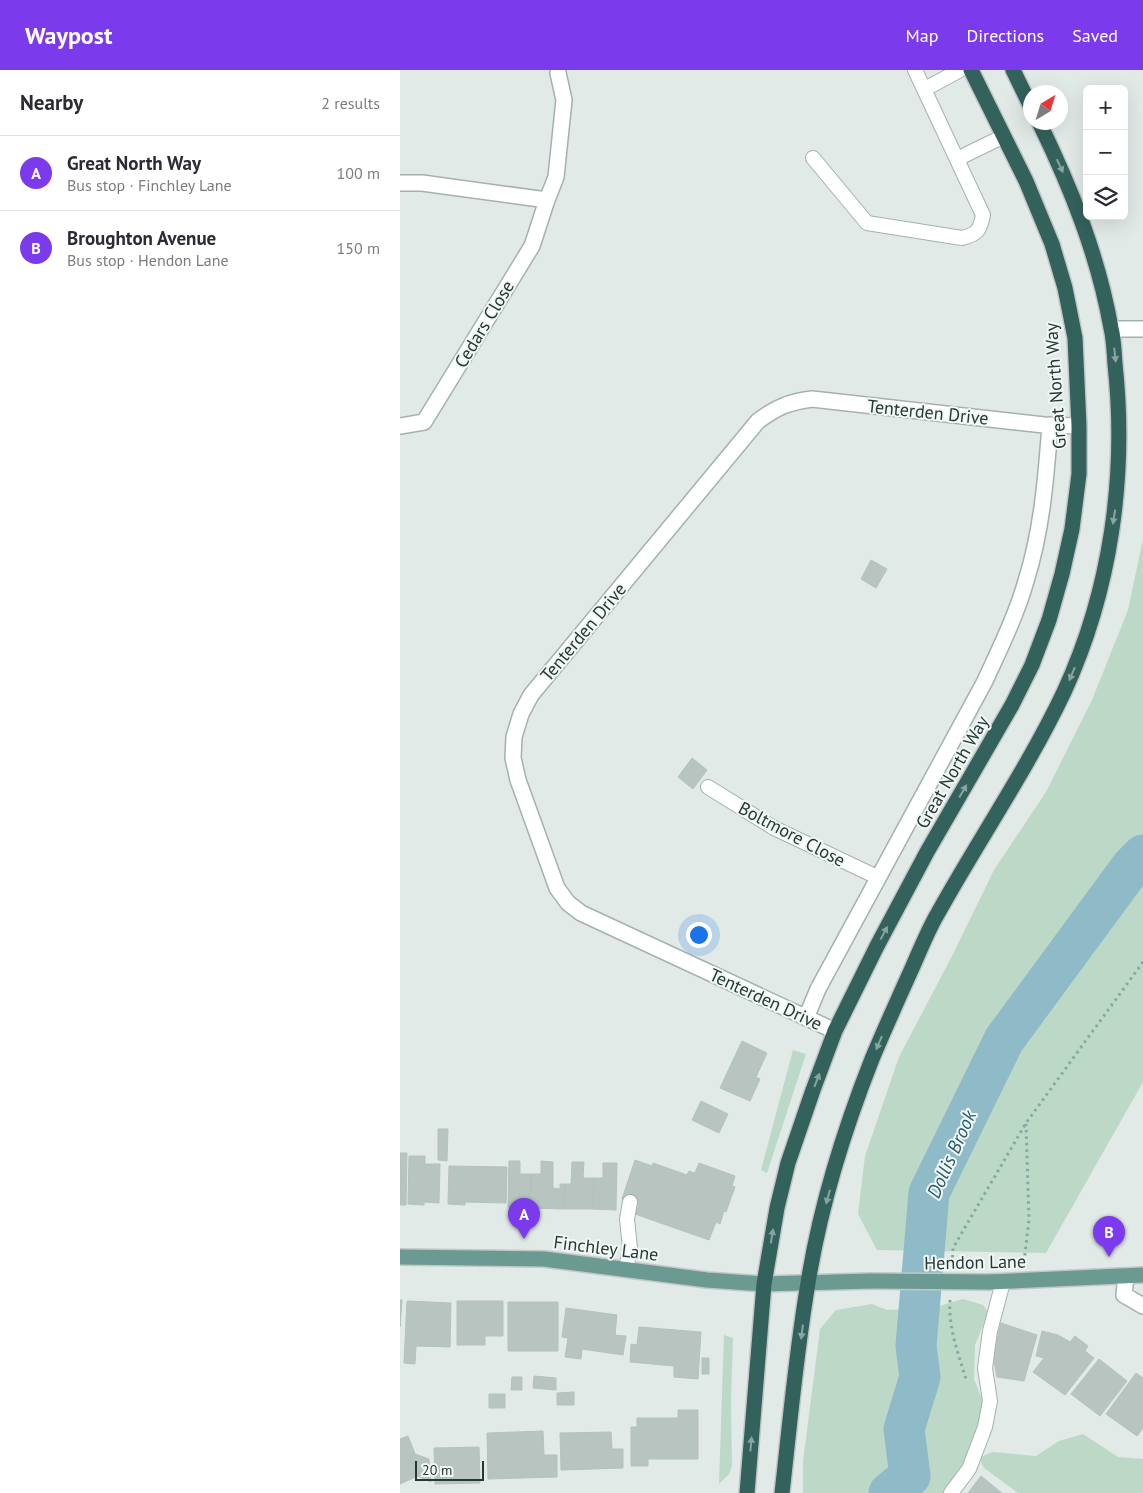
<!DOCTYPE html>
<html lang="en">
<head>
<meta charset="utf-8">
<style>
	:root { --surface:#fff; --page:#f7f7f7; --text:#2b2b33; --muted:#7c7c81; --line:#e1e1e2; --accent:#7c3aed }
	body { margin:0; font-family:"PT Sans",sans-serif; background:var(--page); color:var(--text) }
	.controls { position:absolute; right:15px; top:15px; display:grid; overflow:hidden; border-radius:8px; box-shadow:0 5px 20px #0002 }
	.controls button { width:45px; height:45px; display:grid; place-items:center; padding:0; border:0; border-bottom:1px solid var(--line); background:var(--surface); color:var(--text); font:25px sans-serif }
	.compass { position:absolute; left:623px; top:15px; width:45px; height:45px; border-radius:50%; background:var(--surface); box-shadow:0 5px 20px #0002; rotate:38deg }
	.scale { position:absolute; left:15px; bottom:12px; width:69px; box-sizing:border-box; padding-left:5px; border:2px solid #243835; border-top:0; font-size:14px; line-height:18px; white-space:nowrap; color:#243835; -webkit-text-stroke:4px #f1f7f4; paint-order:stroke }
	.you { position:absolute; left:298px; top:864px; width:18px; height:18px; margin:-12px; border:4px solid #fff; border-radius:50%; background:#1a73e8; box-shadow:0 0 0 8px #1a73e833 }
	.badge { display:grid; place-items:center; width:32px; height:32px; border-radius:50%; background:var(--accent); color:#fff; font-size:16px; font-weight:700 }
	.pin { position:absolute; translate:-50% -41px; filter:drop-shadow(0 1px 2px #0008) }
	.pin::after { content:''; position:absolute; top:26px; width:18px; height:15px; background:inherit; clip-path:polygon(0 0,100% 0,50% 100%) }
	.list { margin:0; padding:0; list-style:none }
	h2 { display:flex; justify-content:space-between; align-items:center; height:65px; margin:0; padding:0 20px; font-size:21px }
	h2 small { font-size:16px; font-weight:400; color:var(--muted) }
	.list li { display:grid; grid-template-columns:32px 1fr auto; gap:15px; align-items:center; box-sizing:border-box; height:75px; padding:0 20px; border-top:1px solid var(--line) }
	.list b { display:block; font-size:19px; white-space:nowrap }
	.list p { margin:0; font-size:16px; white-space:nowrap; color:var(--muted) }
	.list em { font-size:16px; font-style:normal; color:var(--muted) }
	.icon { flex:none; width:28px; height:28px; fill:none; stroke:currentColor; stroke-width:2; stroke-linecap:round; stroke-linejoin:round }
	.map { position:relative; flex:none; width:743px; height:1423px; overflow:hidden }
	header { display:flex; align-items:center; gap:30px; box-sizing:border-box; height:70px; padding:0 25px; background:var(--accent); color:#fff }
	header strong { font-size:24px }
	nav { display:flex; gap:28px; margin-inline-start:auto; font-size:18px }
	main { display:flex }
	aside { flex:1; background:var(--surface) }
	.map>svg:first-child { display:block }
</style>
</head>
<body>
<header>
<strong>Waypost</strong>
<nav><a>Map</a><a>Directions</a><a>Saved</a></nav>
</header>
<main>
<aside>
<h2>Nearby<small>2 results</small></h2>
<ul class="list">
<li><span class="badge">A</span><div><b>Great North Way</b><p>Bus stop · Finchley Lane</p></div><em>100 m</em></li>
<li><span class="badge">B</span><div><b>Broughton Avenue</b><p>Bus stop · Hendon Lane</p></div><em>150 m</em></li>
</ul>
</aside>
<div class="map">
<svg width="743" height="1423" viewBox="0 0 743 1423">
	<rect width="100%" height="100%" fill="#e1eae7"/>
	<path fill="#bcd8c7" d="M743,469V1012L646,1183L477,1180L458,1144L465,1086L499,987L552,886L594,800L646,722L692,630L728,540Z
		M393,980L406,984L367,1103L361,1100Z
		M563,1229L583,1235L588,1242L575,1275L574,1309L584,1334L573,1376L549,1423H403V1392L420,1259L436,1240L472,1234L487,1240L533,1238Z
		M324,1265L333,1268L331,1329L332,1396L329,1404L319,1414Z
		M683,1364L718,1387L743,1389V1423H618L584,1398L579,1388L592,1382L636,1386L659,1371Z"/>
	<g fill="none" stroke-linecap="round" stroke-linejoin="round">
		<path stroke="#8fbac8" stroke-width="41" d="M489,1423L510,1406L504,1359L520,1307L516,1276L529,1123L604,970L732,796L743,785"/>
	</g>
	<path fill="#b7c4c0" stroke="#b4c2be" d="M471,490L487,499L476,518L461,509Z
		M292,688L307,700L293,719L278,707Z
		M342,971L367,983L356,1007L360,1009L350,1031L320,1018Z
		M301,1031L328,1044L319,1063L292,1050Z
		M38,1059H48L47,1091L38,1090Z
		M0,1083H7L6,1135H0Z
		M9,1086H25V1094H40L39,1133L24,1132V1135L8,1134Z
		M235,1090L252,1096L253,1093L287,1105L289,1101L295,1103L299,1093L335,1106L332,1116L335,1117L326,1142L324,1141L320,1154L316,1152L309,1170L235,1144L239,1135L222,1129Z
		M109,1091H120V1104H131L130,1138L108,1137Z
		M141,1091L153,1092V1118L160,1119V1114H165L164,1139L130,1138L131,1104H141Z
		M172,1092H184L183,1108H194L193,1139H164L165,1114H171Z
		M203,1093H217L216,1140L193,1139L194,1108H203Z
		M49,1096L107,1097L106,1133L65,1132V1135L48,1134Z
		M0,1230H2L0,1257Z
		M7,1231L51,1233L50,1277L16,1276L15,1294L4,1293Z
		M57,1231H103V1266H85V1275H57Z
		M108,1232H158V1281H108Z
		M166,1238L217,1245L215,1265L226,1266L223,1285L182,1279L181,1289L165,1287L168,1268L162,1267Z
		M601,1253L637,1265L624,1311L597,1307L593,1286Z
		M239,1257L301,1262L298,1309L274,1307V1296L230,1292L231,1274L237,1275Z
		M642,1261L658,1265L670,1272L675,1266L688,1276L685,1281L694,1288L665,1325L633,1302L644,1288L636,1286Z
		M302,1288H309V1304H302Z
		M699,1289L727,1311L700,1346L671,1324Z
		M736,1303L743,1308V1358L737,1366L706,1344Z
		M134,1306L156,1308V1320L133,1318Z
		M112,1307H122V1320H111Z
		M174,1322V1335H157V1323Z
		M89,1324H105V1338H89Z
		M278,1340H298V1389H248V1396H231V1357H237V1348H278Z
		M143,1361L144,1385H157V1407L88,1409L87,1363Z
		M211,1362L212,1379H223V1398L161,1400L160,1363Z
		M8,1366L15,1384L10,1386L18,1406L0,1414V1369Z
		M79,1377L80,1413L35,1414L34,1378Z
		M15,1384L29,1389L31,1412L18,1406L10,1386Z
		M581,1406L602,1423H568Z"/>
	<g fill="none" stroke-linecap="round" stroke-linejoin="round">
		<defs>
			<path id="lane" d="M525,19L560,0
				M413,88L467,153L562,168C578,164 580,160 583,145L515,0
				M557,89L604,66
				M308,717L374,758L477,807
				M226,1199L230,1178L227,1149L230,1132
				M551,1423L569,1399L585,1357L590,1331L585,1298L590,1261L603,1212"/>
			<path id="street" d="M0,113H22L147,130
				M712,259H743
				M0,356L24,352L132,176L147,130L156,107L164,30L158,3
				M406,948L418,919L585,611C600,578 616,546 626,511C642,460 646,408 650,355
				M435,961L181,843L168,833L157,818L118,710L113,688L114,667L121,644L131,625L358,351C377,337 389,332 412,329L644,355L679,356
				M726,1206L724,1225L743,1236"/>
			<path id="primary" d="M0,1187L144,1189L307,1210L364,1214L471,1211
				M589,1212L743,1205"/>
			<path id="highway" d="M613,0L630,35
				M347,1423L364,1214L377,1138L388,1093L413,1020L435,961L477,876L527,782L612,635L632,595L649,550L662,504L672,459L679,404V356L675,268L665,218L652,174L626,111L571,0
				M382,1423C390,1353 396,1283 408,1213C420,1138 444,1060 472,989C485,958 499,927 513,896C521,878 528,860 538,843C579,769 628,698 664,622C711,520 727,405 715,294C714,282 714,270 711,258C698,185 671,118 639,52"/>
		</defs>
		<use href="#lane" stroke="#a5b1ae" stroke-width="16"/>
		<use href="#street" stroke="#a5b1ae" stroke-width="18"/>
		<use href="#primary" stroke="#c2c7c6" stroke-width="18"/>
		<use href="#highway" stroke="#c2c7c6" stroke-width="18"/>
		<path stroke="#85a9a2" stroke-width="3" stroke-dasharray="2.5 4" stroke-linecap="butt" d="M624,1192L629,1150L626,1054
			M552,1194L553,1178L626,1053L743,892
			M550,1230C548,1257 558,1283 566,1309"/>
		<use href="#lane" stroke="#fff" stroke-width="14"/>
		<use href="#street" stroke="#fff" stroke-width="15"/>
		<use href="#primary" stroke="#6b9a92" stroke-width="15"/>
		<use href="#highway" stroke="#33615c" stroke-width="15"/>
		<defs>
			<path id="primary-bridge" d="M471,1211L589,1212"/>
		</defs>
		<use href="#primary-bridge" stroke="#c2c7c6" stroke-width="18" stroke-linecap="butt"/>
		<use href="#primary-bridge" stroke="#6b9a92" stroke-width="15"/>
	</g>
	<defs><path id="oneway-solid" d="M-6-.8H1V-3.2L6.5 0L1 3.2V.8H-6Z" transform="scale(1.25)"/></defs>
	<g fill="#88a4a0">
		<use href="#oneway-solid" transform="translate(660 96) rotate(65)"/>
		<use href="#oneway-solid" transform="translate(715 285) rotate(84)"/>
		<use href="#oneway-solid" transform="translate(714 447) rotate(99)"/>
		<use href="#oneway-solid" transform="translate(672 604) rotate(113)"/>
		<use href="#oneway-solid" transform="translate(563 721) rotate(-60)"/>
		<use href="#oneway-solid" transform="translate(484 863) rotate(-62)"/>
		<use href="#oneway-solid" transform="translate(479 973) rotate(113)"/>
		<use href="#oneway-solid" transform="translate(417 1010) rotate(-69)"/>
		<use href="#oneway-solid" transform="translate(428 1127) rotate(105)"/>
		<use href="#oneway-solid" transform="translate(372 1166) rotate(-81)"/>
		<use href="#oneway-solid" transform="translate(402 1262) rotate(97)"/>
		<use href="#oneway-solid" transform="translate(351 1374) rotate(-85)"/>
	</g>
	<g text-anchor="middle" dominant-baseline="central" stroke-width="4" stroke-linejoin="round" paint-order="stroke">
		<g font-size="18" fill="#243835" stroke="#f1f7f4">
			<text transform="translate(84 254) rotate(-59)">Cedars Close</text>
			<text transform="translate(655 316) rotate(-94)">Great North Way</text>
			<text transform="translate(528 342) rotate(6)">Tenterden Drive</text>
			<text transform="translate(183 562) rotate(-50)">Tenterden Drive</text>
			<text transform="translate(552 702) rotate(-60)">Great North Way</text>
			<text transform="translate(392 764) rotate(28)">Boltmore Close</text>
			<text transform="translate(366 929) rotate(25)">Tenterden Drive</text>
			<text transform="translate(206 1178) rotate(7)">Finchley Lane</text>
			<text transform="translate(575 1192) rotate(-1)">Hendon Lane</text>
		</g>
		<g font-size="19" font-style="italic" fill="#255a6d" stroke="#f1f7f4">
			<text transform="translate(551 1084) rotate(-66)">Dollis Brook</text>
		</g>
	</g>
</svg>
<div class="controls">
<button>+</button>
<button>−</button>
<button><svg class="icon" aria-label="layers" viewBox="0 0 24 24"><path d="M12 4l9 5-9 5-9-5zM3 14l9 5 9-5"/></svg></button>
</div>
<svg class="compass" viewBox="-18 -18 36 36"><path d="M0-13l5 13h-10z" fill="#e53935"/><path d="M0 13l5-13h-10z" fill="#7c7c81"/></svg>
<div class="scale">20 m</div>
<div class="you"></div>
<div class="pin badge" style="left:124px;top:1169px">A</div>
<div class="pin badge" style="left:709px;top:1187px">B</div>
</div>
</main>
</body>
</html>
